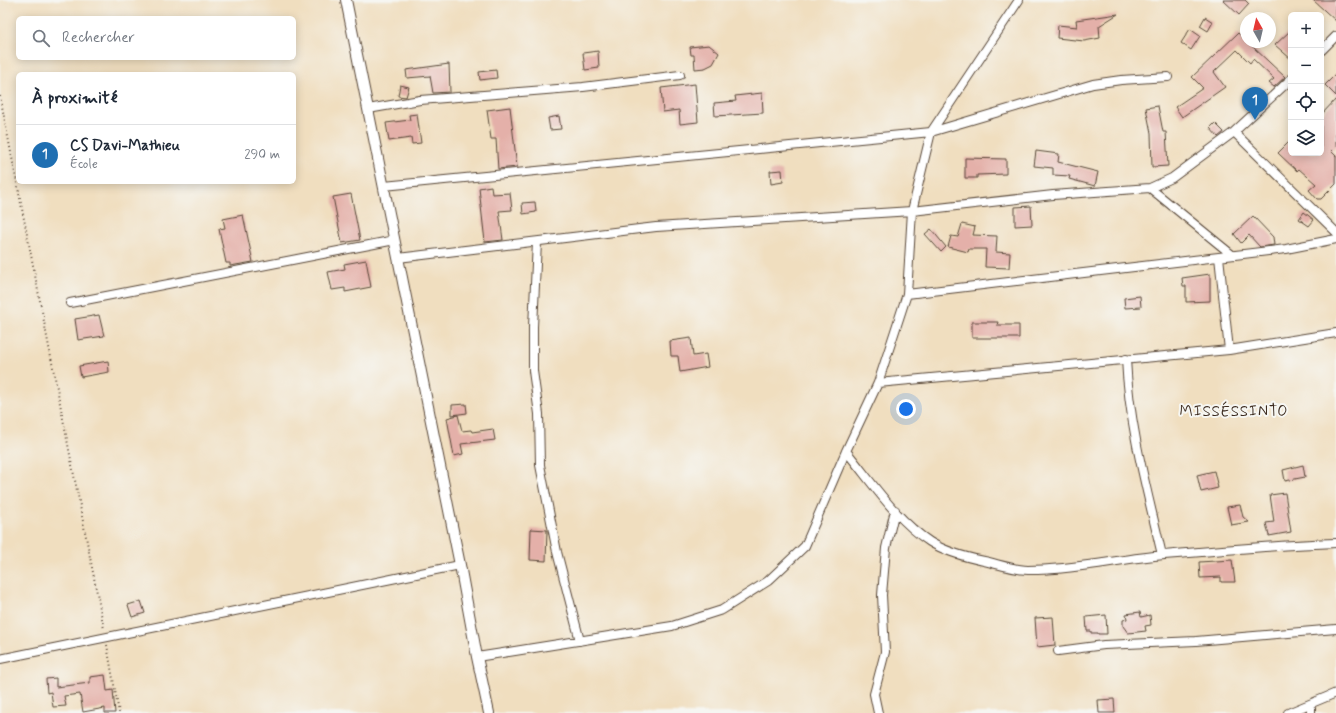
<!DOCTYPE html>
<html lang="fr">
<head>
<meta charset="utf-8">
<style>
	:root { --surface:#fff; --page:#f6f6f7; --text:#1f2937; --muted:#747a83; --line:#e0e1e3; --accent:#1f6fb2 }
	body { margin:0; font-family:Mynerve,sans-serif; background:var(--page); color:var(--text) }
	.controls { position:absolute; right:12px; top:12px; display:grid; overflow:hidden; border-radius:6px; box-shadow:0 2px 10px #0003 }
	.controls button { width:36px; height:36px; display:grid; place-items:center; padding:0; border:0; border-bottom:1px solid var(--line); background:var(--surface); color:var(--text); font:20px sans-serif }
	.compass { position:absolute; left:1240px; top:12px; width:36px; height:36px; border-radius:50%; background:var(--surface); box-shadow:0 2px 10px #0003; rotate:352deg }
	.you { position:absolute; left:906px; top:409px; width:14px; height:14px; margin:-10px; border:3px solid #fff; border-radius:50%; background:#1a73e8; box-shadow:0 0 0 6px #1a73e833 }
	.badge { display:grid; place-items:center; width:26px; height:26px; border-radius:50%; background:var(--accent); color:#fff; font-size:13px; font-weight:700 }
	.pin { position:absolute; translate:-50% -33px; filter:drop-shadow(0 1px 2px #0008) }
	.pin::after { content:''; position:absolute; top:21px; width:14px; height:12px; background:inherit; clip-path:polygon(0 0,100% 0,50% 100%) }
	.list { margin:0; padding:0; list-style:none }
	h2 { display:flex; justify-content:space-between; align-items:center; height:52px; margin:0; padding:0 16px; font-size:17px }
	h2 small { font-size:13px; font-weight:400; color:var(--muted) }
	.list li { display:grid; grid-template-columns:26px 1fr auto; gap:12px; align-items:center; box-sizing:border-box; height:60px; padding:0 16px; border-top:1px solid var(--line) }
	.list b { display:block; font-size:15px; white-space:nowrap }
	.list p { margin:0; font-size:13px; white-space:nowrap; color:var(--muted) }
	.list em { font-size:13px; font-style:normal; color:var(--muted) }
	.icon { flex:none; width:22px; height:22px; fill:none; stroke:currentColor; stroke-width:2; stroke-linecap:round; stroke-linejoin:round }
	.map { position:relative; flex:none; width:1336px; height:713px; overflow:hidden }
	.search { position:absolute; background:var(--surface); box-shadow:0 2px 10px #0003; left:16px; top:16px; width:280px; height:44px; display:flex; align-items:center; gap:10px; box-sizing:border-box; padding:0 14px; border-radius:6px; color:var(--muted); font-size:15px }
	.panel { position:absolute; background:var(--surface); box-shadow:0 2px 10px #0003; left:16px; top:72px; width:280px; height:112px; border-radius:6px }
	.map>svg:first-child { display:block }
</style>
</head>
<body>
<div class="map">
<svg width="1336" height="713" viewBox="0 0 1336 713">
	<rect width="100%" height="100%" fill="#f6f6f2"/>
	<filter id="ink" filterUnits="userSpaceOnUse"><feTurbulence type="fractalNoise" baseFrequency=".025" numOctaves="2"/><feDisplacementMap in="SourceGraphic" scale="8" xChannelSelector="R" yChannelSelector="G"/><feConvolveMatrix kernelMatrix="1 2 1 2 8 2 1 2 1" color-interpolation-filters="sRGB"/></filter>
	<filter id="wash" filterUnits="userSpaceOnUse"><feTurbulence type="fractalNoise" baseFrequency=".012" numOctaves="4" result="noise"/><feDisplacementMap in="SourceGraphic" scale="16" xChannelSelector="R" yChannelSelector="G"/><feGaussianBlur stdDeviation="0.9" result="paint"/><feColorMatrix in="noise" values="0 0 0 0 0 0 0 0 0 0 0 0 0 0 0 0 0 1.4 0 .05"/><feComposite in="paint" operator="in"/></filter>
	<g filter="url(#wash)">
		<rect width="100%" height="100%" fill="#f0debf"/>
		<g id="blocks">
			<path fill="#e4b0a9" d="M1223,0H1245L1249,4L1239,15Z
				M1313,0H1336V21Z
				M1118,14L1099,26L1100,38L1084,41L1057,38L1058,25L1077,27L1076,20Z
				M1205,17L1213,22L1208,31L1200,26Z
				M1190,29L1200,36L1191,50L1181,43Z
				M1291,30V59L1275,45Z
				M1238,33L1285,77L1274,87L1269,83L1274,79L1253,59L1250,63L1237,50L1214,72L1225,87L1182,117L1175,107L1203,88L1192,77Z
				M709,45L719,53L713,64L705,68L695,69L694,55H691L690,47Z
				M598,51L599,68L585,70L583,53Z
				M449,64L450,92L433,93L430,76L407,78L406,70Z
				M496,70L497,78L480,80L479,72Z
				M1336,74V96L1325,85Z
				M695,84L698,122L680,124L679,110L663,112L661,88Z
				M400,85L409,87L406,97L398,96Z
				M762,93L763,113L715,116L714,103L736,101L735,96Z
				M1336,99V146L1331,151L1336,156V184L1321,199H1317L1309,190L1316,184L1299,169L1297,171L1278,153L1291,140V153H1321V115Z
				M1158,106L1163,132H1166L1168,166L1152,167L1151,133L1146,108Z
				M510,107L517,167L498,169L496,139H491L487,110Z
				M417,114L421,143L412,144L411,138L389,141L386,123L410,120L409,115Z
				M559,116L561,129L550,130L548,118Z
				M1215,123L1224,132L1218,137L1210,128Z
				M1036,151L1059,154L1058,162L1098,172L1095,186L1069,179L1070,176L1053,175V168L1034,166Z
				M965,158L1006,159V174L977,175V178H965Z
				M782,170L783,182L771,184L770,171Z
				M491,186L492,194L510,193L512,210L499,211L503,240L485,242L479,188Z
				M351,194L360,240L342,243L333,197Z
				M535,202L536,212L523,214L522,203Z
				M1031,206L1032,225L1015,226V207Z
				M1304,212L1314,220L1309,226L1299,219Z
				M243,215L253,262L230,266V263H226L219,229L225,228L223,219Z
				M1253,216L1273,237L1274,245L1260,247L1249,235L1241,243L1234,234Z
				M962,224L975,227L973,235L997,236L996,252L1010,253L1009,268L985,267L986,249H969L968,252L948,247L951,236L958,237Z
				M931,229L946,247L941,252L925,234Z
				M366,260L371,287L345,292V288L332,290L328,272L345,269L344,264Z
				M1210,274V301L1186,302V286H1183L1182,278Z
				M1140,296L1141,307L1125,308L1124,298Z
				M99,315L104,336L78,340L75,319Z
				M972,322H998L997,325H1019V338H972Z
				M691,338L693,356L706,354L708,367L680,372L678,356H671L670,341Z
				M108,361L109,372L81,377L79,366Z
				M466,404L467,413L452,415V405Z
				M458,415L462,431L471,430L472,432L493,429L495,440L461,444L463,454L454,456L447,418Z
				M1303,465L1305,477L1285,481L1283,470Z
				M1214,471L1218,488L1201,492L1197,475Z
				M1285,493L1291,532L1269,536L1266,523L1274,522L1270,495Z
				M1240,505L1243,517L1249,522L1231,525L1227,507Z
				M531,529L547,530L546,561L530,560Z
				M1232,560L1235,582H1221V577L1200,578L1199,562Z
				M141,601L145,613L132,617L128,605Z
				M1140,612L1141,617L1150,615L1151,625L1145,626L1146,631L1128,633L1123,626V620L1127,619L1126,614Z
				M1106,615L1107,634H1098V633H1091V631H1087L1086,617Z
				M1053,617L1055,645L1037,647L1035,618Z
				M105,675L107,691L113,690L115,713H105V708L83,712L80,694L64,696L66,706L53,707L51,692L47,693L46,679L56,678V687L90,683V677Z
				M1114,699L1115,713H1099L1098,700Z"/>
		</g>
	</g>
	<g filter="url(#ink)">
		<use href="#blocks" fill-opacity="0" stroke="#564536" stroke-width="1"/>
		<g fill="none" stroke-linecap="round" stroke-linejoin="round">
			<defs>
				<path id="minor" d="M1321,51L1336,36
					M368,109L420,100L583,87L680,75
					M1234,132L1336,232
					M384,186L931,132L1093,84L1121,80L1168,77
					M1150,188L1231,254
					M537,242L533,327V371L539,414L540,465L557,552L580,641
					M1219,257L1229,350
					M398,258L656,227L912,211L1053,195L1150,188L1172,178L1234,132L1291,79
					M907,294L1286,249L1336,239
					M70,303L395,240
					M1126,359C1129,426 1147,490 1162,555
					M878,383L1229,350L1336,333
					M846,451C871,481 896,520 930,542C946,552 965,557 984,561C998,564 1014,570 1028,570C1074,570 1119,559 1164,555C1221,550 1279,545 1336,543
					M1058,651L1104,645L1196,641L1336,629
					M477,657L672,626L722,610L768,581L805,546L846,451L878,383L907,294L912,211L931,132L1019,0
					M0,659L460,565
					M1311,704V713
					M878,713L874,694L885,652L882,595L886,548L895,510
					M1288,713L1336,693"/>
				<path id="tertiary" d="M346,0L460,565L477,657L489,713"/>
			</defs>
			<use href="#minor" stroke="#564536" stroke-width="10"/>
			<use href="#tertiary" stroke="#564536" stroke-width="12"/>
			<path stroke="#564536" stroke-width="2" stroke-dasharray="1 3" stroke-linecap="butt" d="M0,96L104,629
				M107,645L119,713"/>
			<use href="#minor" stroke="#fff" stroke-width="8"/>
			<use href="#tertiary" stroke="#fff" stroke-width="10"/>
		</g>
	</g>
	<g text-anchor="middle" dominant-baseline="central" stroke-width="4" stroke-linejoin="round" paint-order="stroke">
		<g font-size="15" letter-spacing="1" fill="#3b2a1e" stroke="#f6f6f2">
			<text x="1234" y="412">MISSÉSSINTO</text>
		</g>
	</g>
</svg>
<div class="controls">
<button>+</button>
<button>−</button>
<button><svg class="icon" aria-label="locate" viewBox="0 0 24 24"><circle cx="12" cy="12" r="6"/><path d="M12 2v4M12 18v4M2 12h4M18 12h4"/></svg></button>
<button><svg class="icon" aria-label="layers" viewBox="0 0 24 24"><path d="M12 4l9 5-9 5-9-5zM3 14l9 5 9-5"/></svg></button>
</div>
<svg class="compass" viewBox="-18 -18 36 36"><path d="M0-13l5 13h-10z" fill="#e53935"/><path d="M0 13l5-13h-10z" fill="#747a83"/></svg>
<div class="you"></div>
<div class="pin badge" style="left:1255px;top:120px">1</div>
<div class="search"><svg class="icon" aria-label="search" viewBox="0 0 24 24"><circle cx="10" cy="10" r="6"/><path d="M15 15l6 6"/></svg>Rechercher</div>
<section class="panel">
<h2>À proximité<small></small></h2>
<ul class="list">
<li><span class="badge">1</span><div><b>CS Davi-Mathieu</b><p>École</p></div><em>290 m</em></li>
</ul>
</section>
</div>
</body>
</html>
